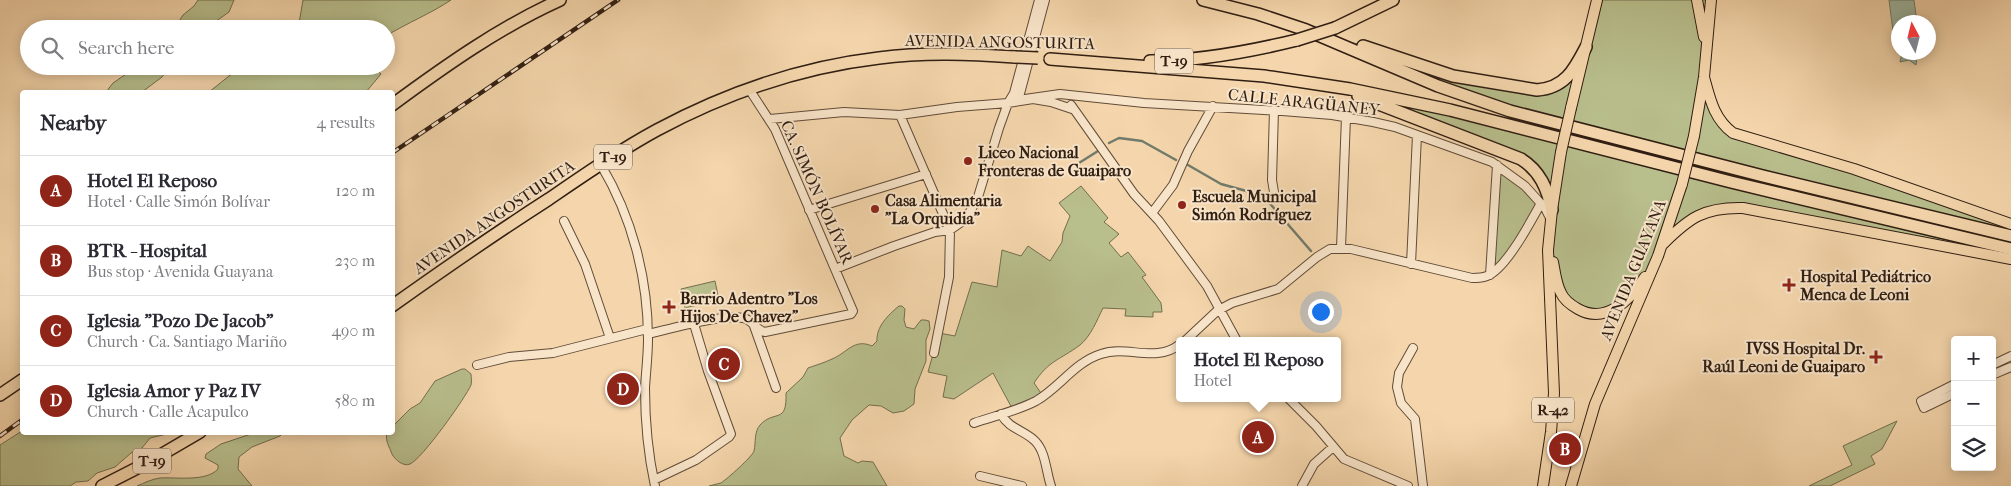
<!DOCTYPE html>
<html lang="en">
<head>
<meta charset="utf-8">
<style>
	:root { --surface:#fff; --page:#f7f7f7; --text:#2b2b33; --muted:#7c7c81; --line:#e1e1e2; --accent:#8f2418 }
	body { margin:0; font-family:"IM FELL French Canon",serif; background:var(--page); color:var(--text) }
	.controls { position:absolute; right:15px; bottom:15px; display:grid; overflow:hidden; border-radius:5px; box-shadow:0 2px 12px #0003 }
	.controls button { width:45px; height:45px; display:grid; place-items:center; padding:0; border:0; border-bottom:1px solid var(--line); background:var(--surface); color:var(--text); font:25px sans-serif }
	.compass { position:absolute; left:1891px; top:15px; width:45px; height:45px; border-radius:50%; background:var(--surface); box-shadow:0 2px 12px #0003; rotate:353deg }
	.you { position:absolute; left:1320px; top:311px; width:18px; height:18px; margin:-12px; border:4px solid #fff; border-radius:50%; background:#1a73e8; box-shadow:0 0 0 8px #1a73e833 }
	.badge { display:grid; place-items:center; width:32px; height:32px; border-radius:50%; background:var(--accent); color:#fff; font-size:16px; font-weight:700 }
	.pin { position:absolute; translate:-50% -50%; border:2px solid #fff; box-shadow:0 1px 5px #0006 }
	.popup { position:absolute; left:1176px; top:337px; width:165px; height:65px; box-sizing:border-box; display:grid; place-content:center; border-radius:5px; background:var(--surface); filter:drop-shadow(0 1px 4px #0005); font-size:16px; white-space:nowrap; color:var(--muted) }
	.popup b { font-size:19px; color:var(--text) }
	.popup::after { content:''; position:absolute; left:50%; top:100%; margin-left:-10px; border:10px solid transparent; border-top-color:var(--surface) }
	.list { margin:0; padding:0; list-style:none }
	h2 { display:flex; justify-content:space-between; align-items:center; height:65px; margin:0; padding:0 20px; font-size:21px }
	h2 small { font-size:16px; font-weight:400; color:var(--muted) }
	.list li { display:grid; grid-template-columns:32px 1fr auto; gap:15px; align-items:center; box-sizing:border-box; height:70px; padding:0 20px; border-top:1px solid var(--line) }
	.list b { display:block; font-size:19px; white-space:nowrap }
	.list p { margin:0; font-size:16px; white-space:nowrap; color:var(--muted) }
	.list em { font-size:16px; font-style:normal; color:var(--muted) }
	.icon { flex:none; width:28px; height:28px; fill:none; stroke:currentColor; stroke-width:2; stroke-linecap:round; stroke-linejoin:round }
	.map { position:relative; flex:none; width:2011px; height:486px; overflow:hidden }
	.search { position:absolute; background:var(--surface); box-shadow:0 2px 12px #0003; left:20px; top:20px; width:375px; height:55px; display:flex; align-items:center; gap:12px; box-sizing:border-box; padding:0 18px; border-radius:28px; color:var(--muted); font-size:19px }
	.panel { position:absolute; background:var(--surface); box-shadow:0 2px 12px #0003; left:20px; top:90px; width:375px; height:345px; border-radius:5px }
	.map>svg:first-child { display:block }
</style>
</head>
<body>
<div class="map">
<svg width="2011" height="486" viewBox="0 0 2011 486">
	<rect width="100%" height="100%" fill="#f5d6ac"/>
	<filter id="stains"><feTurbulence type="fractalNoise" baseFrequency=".004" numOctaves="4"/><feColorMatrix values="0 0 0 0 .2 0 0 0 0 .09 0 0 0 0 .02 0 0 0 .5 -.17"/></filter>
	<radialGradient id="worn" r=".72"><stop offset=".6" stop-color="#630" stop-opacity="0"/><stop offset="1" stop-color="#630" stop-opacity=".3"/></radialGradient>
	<path fill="#b8be8c" stroke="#746e4f" d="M198,0H234L229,12L205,29H174L183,15L194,6Z
		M303,0H451C430,14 407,23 386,36V29H298Z
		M1597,0H1711L1704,77L1727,128L2011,224V236L1510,111L1306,30L1364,46L1453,76L1539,86L1556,80L1576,62Z
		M133,66H170L162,77L142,92H106L113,83L129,72Z
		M249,66H353L361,70L376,69L381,74L366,92H209L234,72Z
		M1350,89L2011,249V259L1743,208L1693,218L1658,256L1629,299L1594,313L1565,299L1553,259L1551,219L1535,170Z
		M1497,165L1541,203L1493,273Z
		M1081,186L1108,218L1104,222L1119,234L1109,243L1121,257L1128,252L1146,275L1142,277L1161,303L1162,312H1153V317L1125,316L1126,309L1103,308C1097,320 1091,336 1080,345C1060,360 1049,360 1034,383L1043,396L1013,410L993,373L954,399L943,397L947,376L928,372L939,333L955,336L972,282L997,287L1002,250L1021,256L1028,246L1050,261L1062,242L1063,233L1070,216L1059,203Z
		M715,281L719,300L685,308L681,289Z
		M899,306H902L905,309L904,320L906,327L914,329L921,320H925L929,321L930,329L926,340V361L915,389L914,404L904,411L893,413L881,406L869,405L852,420L840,438L844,456L858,463L862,461L873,462L887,486H709C713,485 717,484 721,483C727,479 752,457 754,451C756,442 754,432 760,425C775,409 787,425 786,393L803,377L808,368C816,365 824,363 832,359C847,353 854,338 872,346L877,341C876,327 888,315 899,306Z
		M462,369H465L471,374C471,377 472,381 471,385C466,397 422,459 410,464C404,467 395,460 392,454C389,446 385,441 387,433L392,432L393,426L410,409L420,403L435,381Z
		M1897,421L1882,449L1871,456L1875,464L1830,486H1809L1852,465L1843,446Z
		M22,431V432L171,433L150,438L142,448L131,453L115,467L97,473L88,481L76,482L70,486H0V445Z
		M254,433H283L280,436L252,447L239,457L238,469L252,486H137C144,483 152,479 160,478C177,477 206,482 218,469V465L205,458L206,454L221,444Z"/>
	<path fill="#9db9a6" stroke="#717b6b" d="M1889,0H1914L1917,22H1898V30L1893,31Z
		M1902,53H1923L1917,56L1916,65L1909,60L1900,62Z"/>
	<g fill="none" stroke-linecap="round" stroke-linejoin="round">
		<path stroke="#717b6b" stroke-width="2.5" d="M1109,143L1119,138L1142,141L1176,160
			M1079,163L1098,151
			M1188,165L1221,184L1261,195L1266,199L1311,251"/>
		<defs>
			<path id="minor" d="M1025,99L1060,94L1144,103L1282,111L1332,115L1373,122L1395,127L1492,162L1525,186L1545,208L1550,218
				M1018,101L1045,0
				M1071,105L1134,194L1159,221L1207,286L1237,341
				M1274,110L1272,180L1275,198
				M900,115L950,230L949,277L934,353
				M770,119L844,112L900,115L957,107L1008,103L1033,99L1051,102L1072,109
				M601,165C632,217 648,278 648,339C648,355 646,371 645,388C645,421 648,454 655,486
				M809,210L926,174
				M1152,213L1173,185L1188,151L1213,106
				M564,221L585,264L610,338
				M1341,248L1346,117
				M1411,264L1417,135
				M835,269L894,246L935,232L950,230L966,219L978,197L999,128L1008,103L1014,93L1039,0
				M1490,275L1497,165
				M754,326L776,388
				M648,334C670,329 722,314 743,318C752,319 755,330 765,332L851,314L853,311L775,129L749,89
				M1185,341L1217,311L1232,303L1278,289L1317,257L1330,249H1351L1472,278C1477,278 1482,278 1487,276C1506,269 1531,221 1541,203
				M1413,348L1399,373L1397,387L1401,403L1415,419L1423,486
				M477,365L509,357L553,353L647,329
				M1992,365L2011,356
				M1992,375L2011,367
				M1955,384L1921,401L1924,408L1955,393
				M1288,398L1316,426L1344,459L1408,486
				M1001,414C1009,429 1024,430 1035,441C1046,452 1046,472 1051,486
				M974,423C994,416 1017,411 1036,401C1059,388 1075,362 1101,354C1127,345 1155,363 1179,345
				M980,476L1022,486
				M654,480L696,460L729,437L731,434L708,371L694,324
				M1302,486L1314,464L1333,447"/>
			<path id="major" d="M1697,0L1704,37
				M1704,77C1710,99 1714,119 1733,133L1854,169L2011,224
				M1571,108L1597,0
				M1694,136L1704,77L1711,0
				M1663,244C1689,218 1704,207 1743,208L2011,259
				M1553,262C1555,272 1556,284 1561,293C1564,300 1571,305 1578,309C1606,325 1631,299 1645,277
				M1543,486L1551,432L1554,393L1548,250L1552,210L1561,152
				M1571,486L1595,404L1658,256L1682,184"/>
			<path id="highway" d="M1203,0L1258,14L1306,30L1438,86L1510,111L1763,176L2011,236
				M1335,28L1393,0
				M1363,46L1453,76L1537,90C1565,88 1574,70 1586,47
				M1050,59L1264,76L1350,89L1450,110L1731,182L2011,249
				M1150,61C1200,61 1248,52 1297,40
				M1358,96L1521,159C1540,171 1547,188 1552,210
				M392,105C445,66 500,27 560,0
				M392,306C444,269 496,233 549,199C584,175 620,150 657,130C726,93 802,67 879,58C925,52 970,54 1015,57
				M0,395L22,380
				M102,486L147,463L200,432"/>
		</defs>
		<use href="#minor" stroke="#614c38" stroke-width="10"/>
		<use href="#major" stroke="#301e12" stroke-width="12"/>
		<use href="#highway" stroke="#301e12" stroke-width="14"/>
		<use href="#minor" stroke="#f8e4c9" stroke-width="8"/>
		<use href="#major" stroke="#f5d6ac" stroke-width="10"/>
		<use href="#highway" stroke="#f5d6ac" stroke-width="11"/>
		<defs>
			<path id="rail" d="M392,153L618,0
				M0,436L22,420"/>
		</defs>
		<use href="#rail" stroke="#301e12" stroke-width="4.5"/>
		<use href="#rail" stroke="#f8e4c9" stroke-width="2.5" stroke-dasharray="8" stroke-linecap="butt"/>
		<defs>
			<path id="major-bridge" d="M1561,152L1571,108
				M1682,184L1694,136"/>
			<path id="highway-bridge" d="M1297,40L1335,28
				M1015,57L1038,58"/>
		</defs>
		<use href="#major-bridge" stroke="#301e12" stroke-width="12" stroke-linecap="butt"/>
		<use href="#highway-bridge" stroke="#301e12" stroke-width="14" stroke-linecap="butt"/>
		<use href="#major-bridge" stroke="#f5d6ac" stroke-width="10"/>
		<use href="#highway-bridge" stroke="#f5d6ac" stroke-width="11"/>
	</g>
	<g fill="#8f2418" stroke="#f8e4c9" stroke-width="2">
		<circle cx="968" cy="161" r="5"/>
		<circle cx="1182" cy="205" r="5"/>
		<circle cx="875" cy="209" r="5"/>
		<path d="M1786.5 277.5h5v5h5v5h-5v5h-5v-5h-5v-5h5z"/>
		<path d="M666.5 299.5h5v5h5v5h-5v5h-5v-5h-5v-5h5z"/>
		<path d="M1873.5 349.5h5v5h5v5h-5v5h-5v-5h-5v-5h5z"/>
	</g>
	<g text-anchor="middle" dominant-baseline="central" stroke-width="4" stroke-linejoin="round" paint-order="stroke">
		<g fill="#f8e4c9" stroke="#6c5949" stroke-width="1">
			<rect x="1155" y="48.5" width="38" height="25" rx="4"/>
			<rect x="594" y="144.5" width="38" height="25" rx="4"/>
			<rect x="1532" y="397.5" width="42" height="25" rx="4"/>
			<rect x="133" y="448.5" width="38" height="25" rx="4"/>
		</g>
		<g font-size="15" font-weight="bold" fill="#301e12">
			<text x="1174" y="61">T-19</text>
			<text x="613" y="157">T-19</text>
			<text x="1553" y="410">R-42</text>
			<text x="152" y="461">T-19</text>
		</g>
		<g font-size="16" fill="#301e12" stroke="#f8e4c9">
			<text transform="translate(1000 42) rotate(1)">AVENIDA ANGOSTURITA</text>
			<text transform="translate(1304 102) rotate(6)">CALLE ARAGÜANEY</text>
			<text transform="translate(817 192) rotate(66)">CA. SIMÓN BOLÍVAR</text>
			<text transform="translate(494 217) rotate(-34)">AVENIDA ANGOSTURITA</text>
			<text transform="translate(1633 270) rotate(-68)">AVENIDA GUAYANA</text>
		</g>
		<g font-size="16" font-weight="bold" fill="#301e12" stroke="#f8e4c9" text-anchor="start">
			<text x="978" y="152">Liceo Nacional<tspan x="978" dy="18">Fronteras de Guaiparo</tspan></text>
			<text x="1192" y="196">Escuela Municipal<tspan x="1192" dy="18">Simón Rodríguez</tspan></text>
			<text x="885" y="200">Casa Alimentaria<tspan x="885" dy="18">"La Orquidia"</tspan></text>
			<text x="1800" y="276">Hospital Pediátrico<tspan x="1800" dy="18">Menca de Leoni</tspan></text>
			<text x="680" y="298">Barrio Adentro "Los<tspan x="680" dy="18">Hijos De Chavez"</tspan></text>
			<text x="1865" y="348" text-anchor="end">IVSS Hospital Dr.<tspan x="1865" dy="18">Raúl Leoni de Guaiparo</tspan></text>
		</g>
	</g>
	<rect width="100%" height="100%" filter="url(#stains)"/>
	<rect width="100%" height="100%" fill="url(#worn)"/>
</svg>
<div class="controls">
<button>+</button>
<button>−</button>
<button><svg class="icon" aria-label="layers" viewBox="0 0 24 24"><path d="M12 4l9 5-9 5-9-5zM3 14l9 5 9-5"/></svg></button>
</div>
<svg class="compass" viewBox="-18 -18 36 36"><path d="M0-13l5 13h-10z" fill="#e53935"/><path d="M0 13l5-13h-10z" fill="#7c7c81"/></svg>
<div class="you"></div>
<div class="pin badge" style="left:1258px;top:437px">A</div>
<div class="popup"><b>Hotel El Reposo</b>Hotel</div>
<div class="pin badge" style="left:1565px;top:449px">B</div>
<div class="pin badge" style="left:724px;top:364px">C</div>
<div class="pin badge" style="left:623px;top:389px">D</div>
<div class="search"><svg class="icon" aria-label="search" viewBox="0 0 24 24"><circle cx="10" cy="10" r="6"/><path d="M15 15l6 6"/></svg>Search here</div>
<section class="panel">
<h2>Nearby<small>4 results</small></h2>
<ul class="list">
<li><span class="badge">A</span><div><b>Hotel El Reposo</b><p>Hotel · Calle Simón Bolívar</p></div><em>120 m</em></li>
<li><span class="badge">B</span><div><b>BTR - Hospital</b><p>Bus stop · Avenida Guayana</p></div><em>230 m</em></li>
<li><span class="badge">C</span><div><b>Iglesia &quot;Pozo De Jacob&quot;</b><p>Church · Ca. Santiago Mariño</p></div><em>490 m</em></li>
<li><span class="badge">D</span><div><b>Iglesia Amor y Paz IV</b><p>Church · Calle Acapulco</p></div><em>580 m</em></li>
</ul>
</section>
</div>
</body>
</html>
